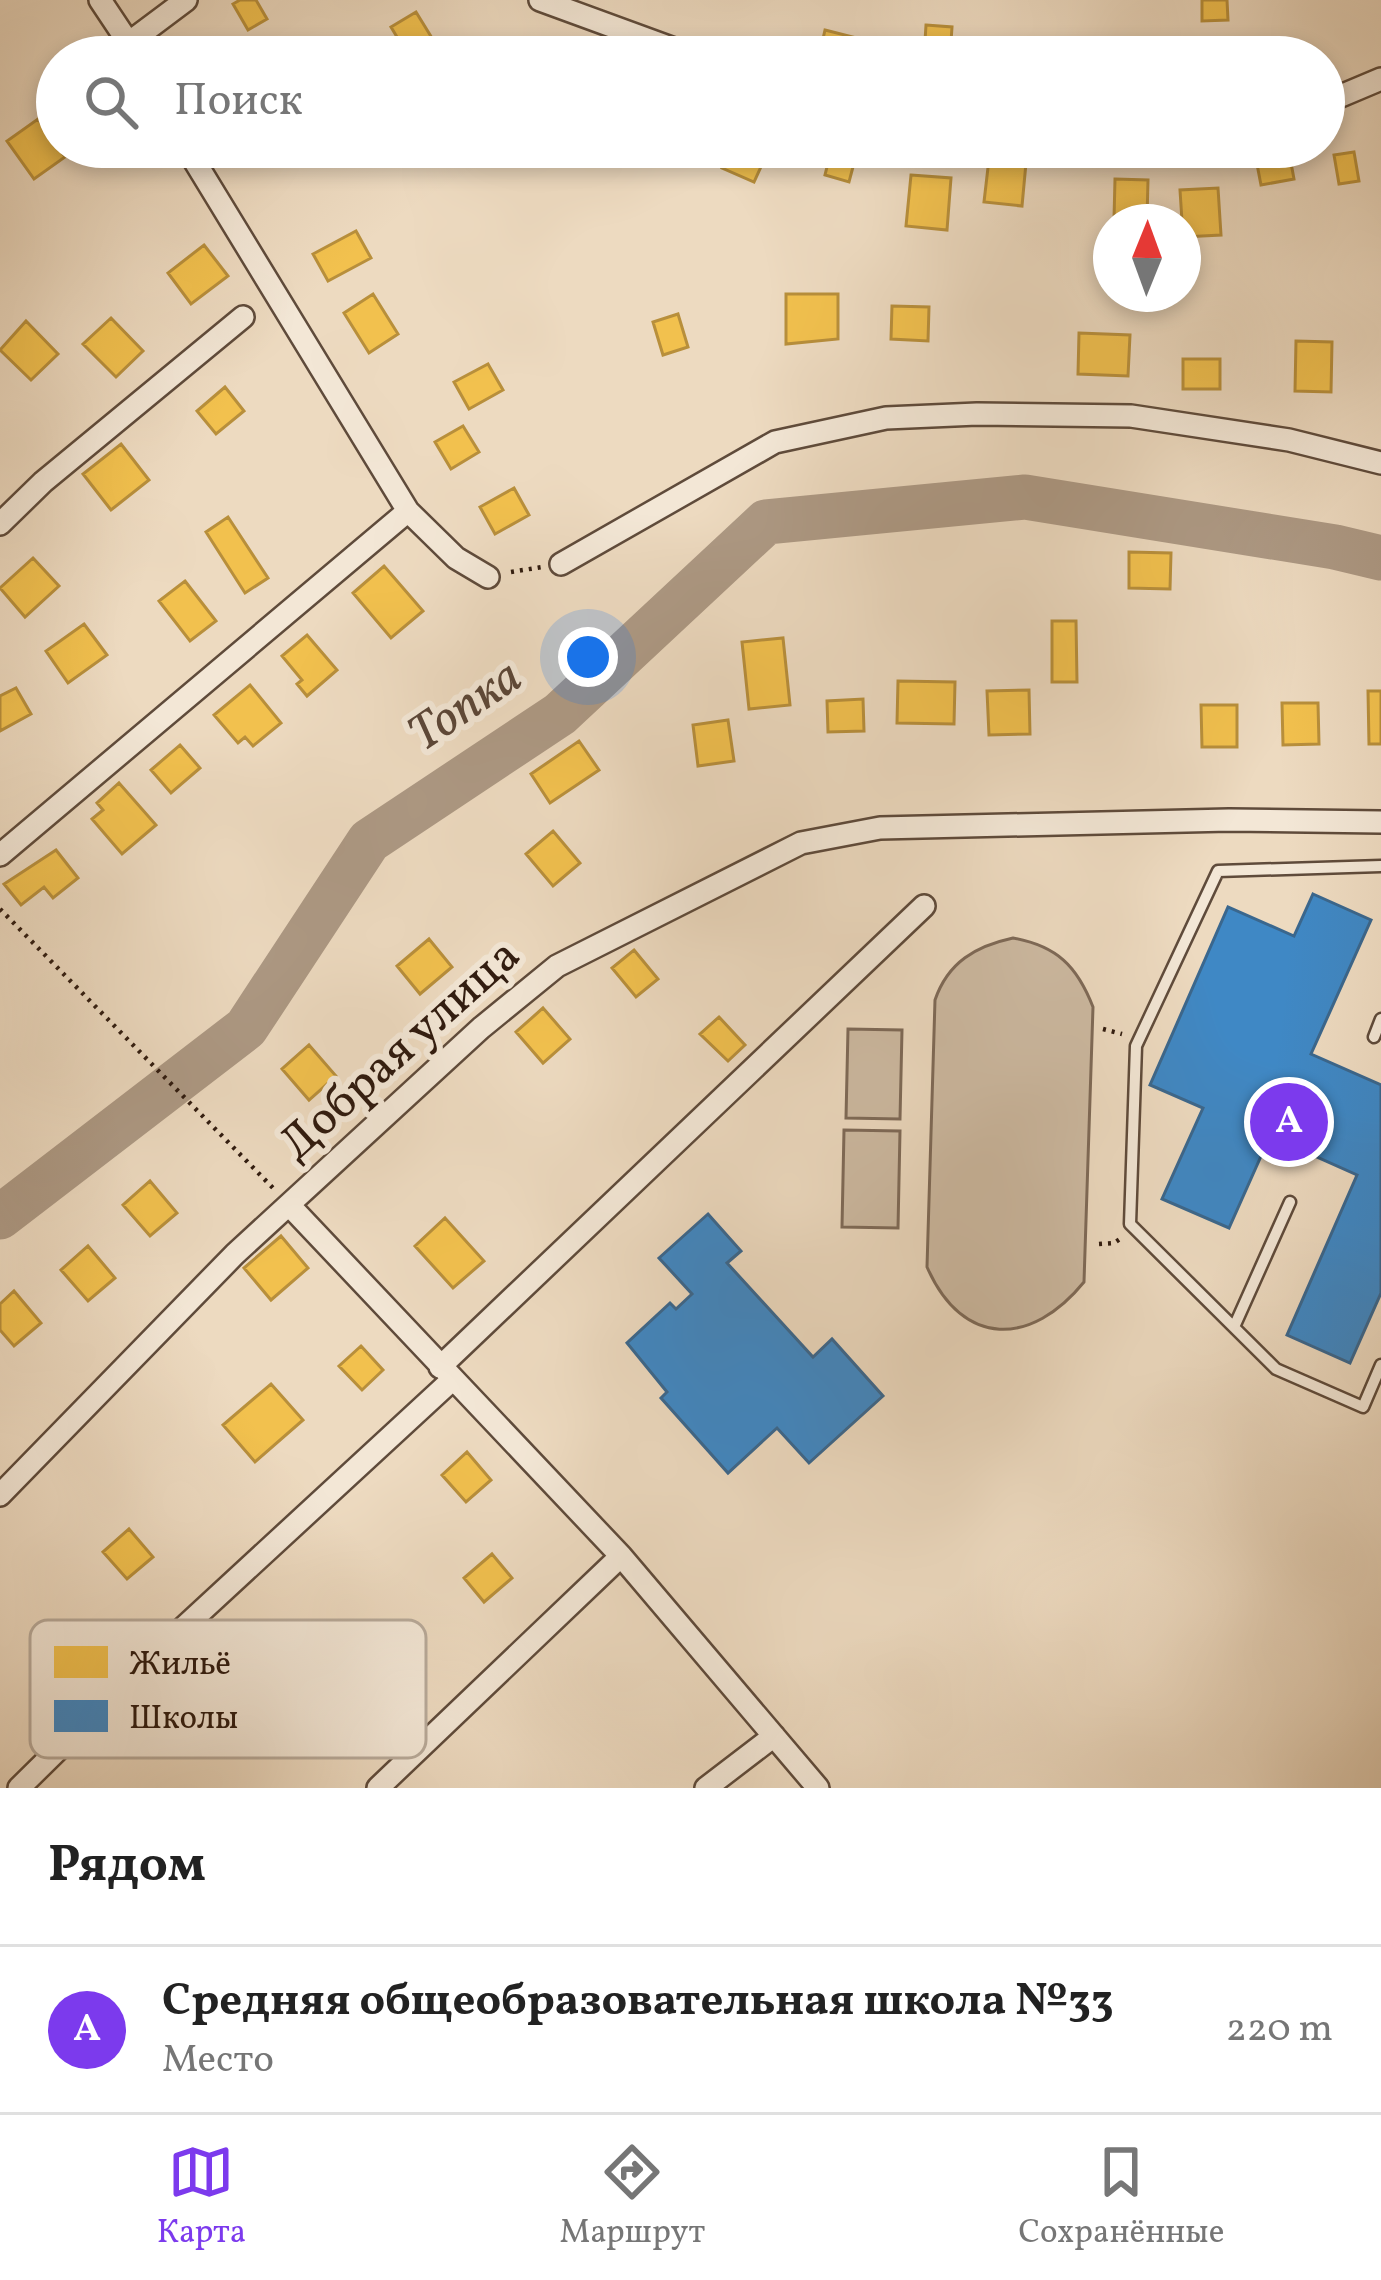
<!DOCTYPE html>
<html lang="ru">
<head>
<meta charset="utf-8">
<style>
	:root { --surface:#fff; --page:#f2f2f2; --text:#222; --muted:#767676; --line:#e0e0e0; --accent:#7c3aed }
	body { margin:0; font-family:Vollkorn,serif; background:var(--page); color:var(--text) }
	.compass { position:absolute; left:1093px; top:204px; width:108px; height:108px; border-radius:50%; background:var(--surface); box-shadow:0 6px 18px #0003; rotate:1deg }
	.you { position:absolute; left:588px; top:657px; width:42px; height:42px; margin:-30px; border:9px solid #fff; border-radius:50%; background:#1a73e8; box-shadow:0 0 0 18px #1a73e833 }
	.badge { display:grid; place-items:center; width:78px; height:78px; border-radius:50%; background:var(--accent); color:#fff; font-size:39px; font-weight:700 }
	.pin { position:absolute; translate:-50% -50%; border:6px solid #fff; box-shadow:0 3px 12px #0006 }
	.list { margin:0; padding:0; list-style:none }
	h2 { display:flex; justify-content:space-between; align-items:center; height:156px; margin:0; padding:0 48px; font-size:51px }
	h2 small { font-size:39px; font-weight:400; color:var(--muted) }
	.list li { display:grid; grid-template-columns:78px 1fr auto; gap:36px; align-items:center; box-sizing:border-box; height:168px; padding:0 48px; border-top:3px solid var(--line) }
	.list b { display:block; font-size:45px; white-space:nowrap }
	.list p { margin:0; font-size:39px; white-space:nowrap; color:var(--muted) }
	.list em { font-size:39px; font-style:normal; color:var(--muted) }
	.icon { flex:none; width:66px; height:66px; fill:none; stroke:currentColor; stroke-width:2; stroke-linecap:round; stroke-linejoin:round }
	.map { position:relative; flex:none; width:1381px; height:1788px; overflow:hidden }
	.search { position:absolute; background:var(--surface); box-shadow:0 6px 18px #0003; left:36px; right:36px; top:36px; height:132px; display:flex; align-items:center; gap:30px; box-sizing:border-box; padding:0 42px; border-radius:66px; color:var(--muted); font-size:45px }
	.sheet { height:324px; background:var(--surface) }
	nav { display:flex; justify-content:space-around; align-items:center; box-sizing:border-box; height:168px; border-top:3px solid var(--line); background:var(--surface); font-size:33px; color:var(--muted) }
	nav a { display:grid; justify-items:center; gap:6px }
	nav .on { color:var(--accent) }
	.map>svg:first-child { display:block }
</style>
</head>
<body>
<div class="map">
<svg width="1381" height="1788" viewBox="0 0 1381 1788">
	<rect width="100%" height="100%" fill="#eddac0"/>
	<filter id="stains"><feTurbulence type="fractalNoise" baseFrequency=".00167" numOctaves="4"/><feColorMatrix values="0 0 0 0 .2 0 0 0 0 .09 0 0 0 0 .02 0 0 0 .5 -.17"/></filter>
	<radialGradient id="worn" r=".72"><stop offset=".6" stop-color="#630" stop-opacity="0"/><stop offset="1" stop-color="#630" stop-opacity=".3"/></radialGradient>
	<path fill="#cdbaa2" stroke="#7e6a58" stroke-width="3" d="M1013,938C1057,946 1077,966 1093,1007L1084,1282C1032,1346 963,1349 927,1267L935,1000C948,962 976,946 1013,938Z
		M848,1029L902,1030L900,1119L846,1118Z
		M844,1130L900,1131L898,1228L842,1227Z"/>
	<path fill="#f2c14e" stroke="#b88f3b" stroke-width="3" d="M240,0H256L267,19L248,30L233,4Z
		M1202,0H1227L1228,20L1202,21Z
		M416,12L435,43L409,57L391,27Z
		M926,25L952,27L950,57H924Z
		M825,30L853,37L848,57L820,52Z
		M38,119L65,157L34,179L7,141Z
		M732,147H770L754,182L722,168Z
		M832,147L857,152L849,182L825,175Z
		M1289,152L1294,179L1261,185L1256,159Z
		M1354,152L1359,181L1339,184L1334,155Z
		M989,159L1026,163L1022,206L984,202Z
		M911,175L951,178L947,230L906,226Z
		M1115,179L1148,180L1147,219H1114Z
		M1218,188L1221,235L1183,237L1180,190Z
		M356,231L371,258L328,281L313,254Z
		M204,245L228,276L191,304L168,273Z
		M373,294L398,334L369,353L344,313Z
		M786,294H838V339L786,344Z
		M892,306L929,307L928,341L891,339Z
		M678,314L688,347L663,355L653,322Z
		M111,318L143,351L116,377L83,344Z
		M26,321L58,354L31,380L0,350Z
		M1079,333L1130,335L1128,376L1078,374Z
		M1296,341L1332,342L1331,392L1295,391Z
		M1183,359H1220V389H1183Z
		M488,364L503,390L469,409L454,382Z
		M225,387L244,411L216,434L197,411Z
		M463,426L479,452L451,469L435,442Z
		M121,444L149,480L111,510L83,474Z
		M514,488L529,515L495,534L480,507Z
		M228,517L268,578L245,593L206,532Z
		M1129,552L1171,553L1170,589L1129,588Z
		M33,558L59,586L25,617L0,588Z
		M384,566L423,611L391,638L353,593Z
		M185,581L216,621L190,641L159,601Z
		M1052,621H1076L1077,682H1052Z
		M84,624L107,655L68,683L46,651Z
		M307,635L337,670L307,696L297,684L302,680L282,656Z
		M783,638L790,705L749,709L742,642Z
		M898,681L955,682L954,724L897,723Z
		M250,685L281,723L253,746L245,737L238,743L214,715Z
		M16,688L31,714L0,731V696Z
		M1029,690L1030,734L989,735L987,691Z
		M1368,691H1381V744H1369Z
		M863,699L864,731L828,732L827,701Z
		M1282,703H1318L1319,744L1283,745Z
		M1201,705H1237V747H1202Z
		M728,720L734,761L698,766L693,725Z
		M579,741L599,770L550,803L531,774Z
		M180,745L200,768L171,793L151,770Z
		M119,783L156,825L122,854L92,819L103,810L97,803Z
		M553,831L580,863L553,886L526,854Z
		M56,850L78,878L53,898L44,887L21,905L4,884Z
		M429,939L452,967L420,994L397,966Z
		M634,950L658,979L636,997L612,968Z
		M543,1008L570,1039L543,1063L516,1032Z
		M719,1017L745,1045L728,1061L700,1034Z
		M309,1045L336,1076L309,1100L282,1069Z
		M150,1181L177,1213L150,1236L123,1205Z
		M445,1218L484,1261L453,1288L415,1246Z
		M281,1236L308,1268L271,1300L244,1268Z
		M88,1246L115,1278L88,1301L61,1270Z
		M14,1291L41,1323L14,1346L0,1330V1304Z
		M361,1346L383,1370L362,1390L339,1366Z
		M271,1384L303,1420L255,1462L223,1425Z
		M467,1452L491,1480L466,1502L442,1475Z
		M129,1529L153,1557L127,1579L103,1552Z
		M492,1554L512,1578L484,1602L464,1578Z"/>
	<path fill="#3f88c5" stroke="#3a678e" stroke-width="3" d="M1313,894L1371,920L1311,1054L1381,1085V1293L1350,1363L1287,1335L1357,1175L1270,1136L1229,1228L1162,1199L1203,1108L1150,1085L1228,907L1294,936Z
		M708,1214L741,1251L727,1263L813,1357L832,1339L883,1396L809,1463L777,1428L728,1473L661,1398L667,1392L627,1343L670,1303L676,1309L692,1294L659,1258Z"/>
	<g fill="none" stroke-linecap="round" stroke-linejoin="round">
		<path stroke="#ad9984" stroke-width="45" d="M0,1217L246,1028L369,841L560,714L766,522L1025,497L1335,547L1381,558"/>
		<defs>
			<path id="service" d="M1381,866L1218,871L1136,1046L1130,1224L1276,1369L1363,1407L1381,1365
				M1374,1037L1381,1019
				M1234,1327L1290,1202"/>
			<path id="minor" d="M100,0L138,57
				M540,0L696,57
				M130,42L186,0
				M1324,103L1381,79
				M186,147L408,511L456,558L488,577
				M1103,147L1125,151L1196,147
				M0,524L43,482L243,317
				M561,564L775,442L886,418L977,414L1131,416L1289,440L1381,463
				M0,855L408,511
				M290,1206L621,1556L818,1788
				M440,1367L924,906
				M0,1495L235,1254L481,1028L557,966L801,843L880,828L1229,820L1381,822
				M19,1788L155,1654L453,1379
				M378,1788L621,1556
				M706,1788L774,1736"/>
		</defs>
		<use href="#service" stroke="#5f4b3b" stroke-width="15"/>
		<use href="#minor" stroke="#5f4b3b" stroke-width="26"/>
		<path stroke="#301b0f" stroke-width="4.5" stroke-dasharray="3 6" stroke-linecap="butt" d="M511,572L542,567
			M0,909L274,1189
			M1103,1029L1122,1034
			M1099,1244L1114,1243L1120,1239"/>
		<use href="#service" stroke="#f3e7d6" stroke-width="10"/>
		<use href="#minor" stroke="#f3e7d6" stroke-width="21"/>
	</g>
	<g text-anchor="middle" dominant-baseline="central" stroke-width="12" stroke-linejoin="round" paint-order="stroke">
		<g font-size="48" fill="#301b0f" stroke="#f3e7d6">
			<text transform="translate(401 1051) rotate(-42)">Добрая улица</text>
		</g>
		<g font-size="51" font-style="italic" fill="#5c4738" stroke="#f3e7d6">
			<text transform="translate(466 707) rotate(-34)">Топка</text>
		</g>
	</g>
	<rect x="30" y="1620" width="396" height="138" rx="18" fill="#f3e7d6" stroke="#b8aa9a" stroke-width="3"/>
	<rect x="54" y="1646" width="54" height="32" fill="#f2c14e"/>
	<rect x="54" y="1700" width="54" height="32" fill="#3f88c5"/>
	<g font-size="33" fill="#301b0f">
		<text x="129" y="1674">Жильё</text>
		<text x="129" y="1728">Школы</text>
	</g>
	<rect width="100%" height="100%" filter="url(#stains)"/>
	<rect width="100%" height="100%" fill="url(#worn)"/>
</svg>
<svg class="compass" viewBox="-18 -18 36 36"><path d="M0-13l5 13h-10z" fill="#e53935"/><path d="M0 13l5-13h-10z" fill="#767676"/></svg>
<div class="you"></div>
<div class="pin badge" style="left:1289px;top:1122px">A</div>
<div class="search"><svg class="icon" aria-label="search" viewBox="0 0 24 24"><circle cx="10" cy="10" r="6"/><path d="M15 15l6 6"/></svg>Поиск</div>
</div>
<section class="sheet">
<h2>Рядом<small></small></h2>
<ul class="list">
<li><span class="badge">A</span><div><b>Средняя общеобразовательная школа №33</b><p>Место</p></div><em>220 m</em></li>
</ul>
</section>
<nav>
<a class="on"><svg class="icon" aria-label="map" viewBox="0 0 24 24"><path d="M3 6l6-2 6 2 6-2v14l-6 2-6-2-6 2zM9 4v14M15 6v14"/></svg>Карта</a>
<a><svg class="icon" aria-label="directions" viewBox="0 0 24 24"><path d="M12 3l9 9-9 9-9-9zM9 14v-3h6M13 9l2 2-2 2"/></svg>Маршрут</a>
<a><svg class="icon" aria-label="saved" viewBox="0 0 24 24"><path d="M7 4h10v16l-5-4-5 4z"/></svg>Сохранённые</a>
</nav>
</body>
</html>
